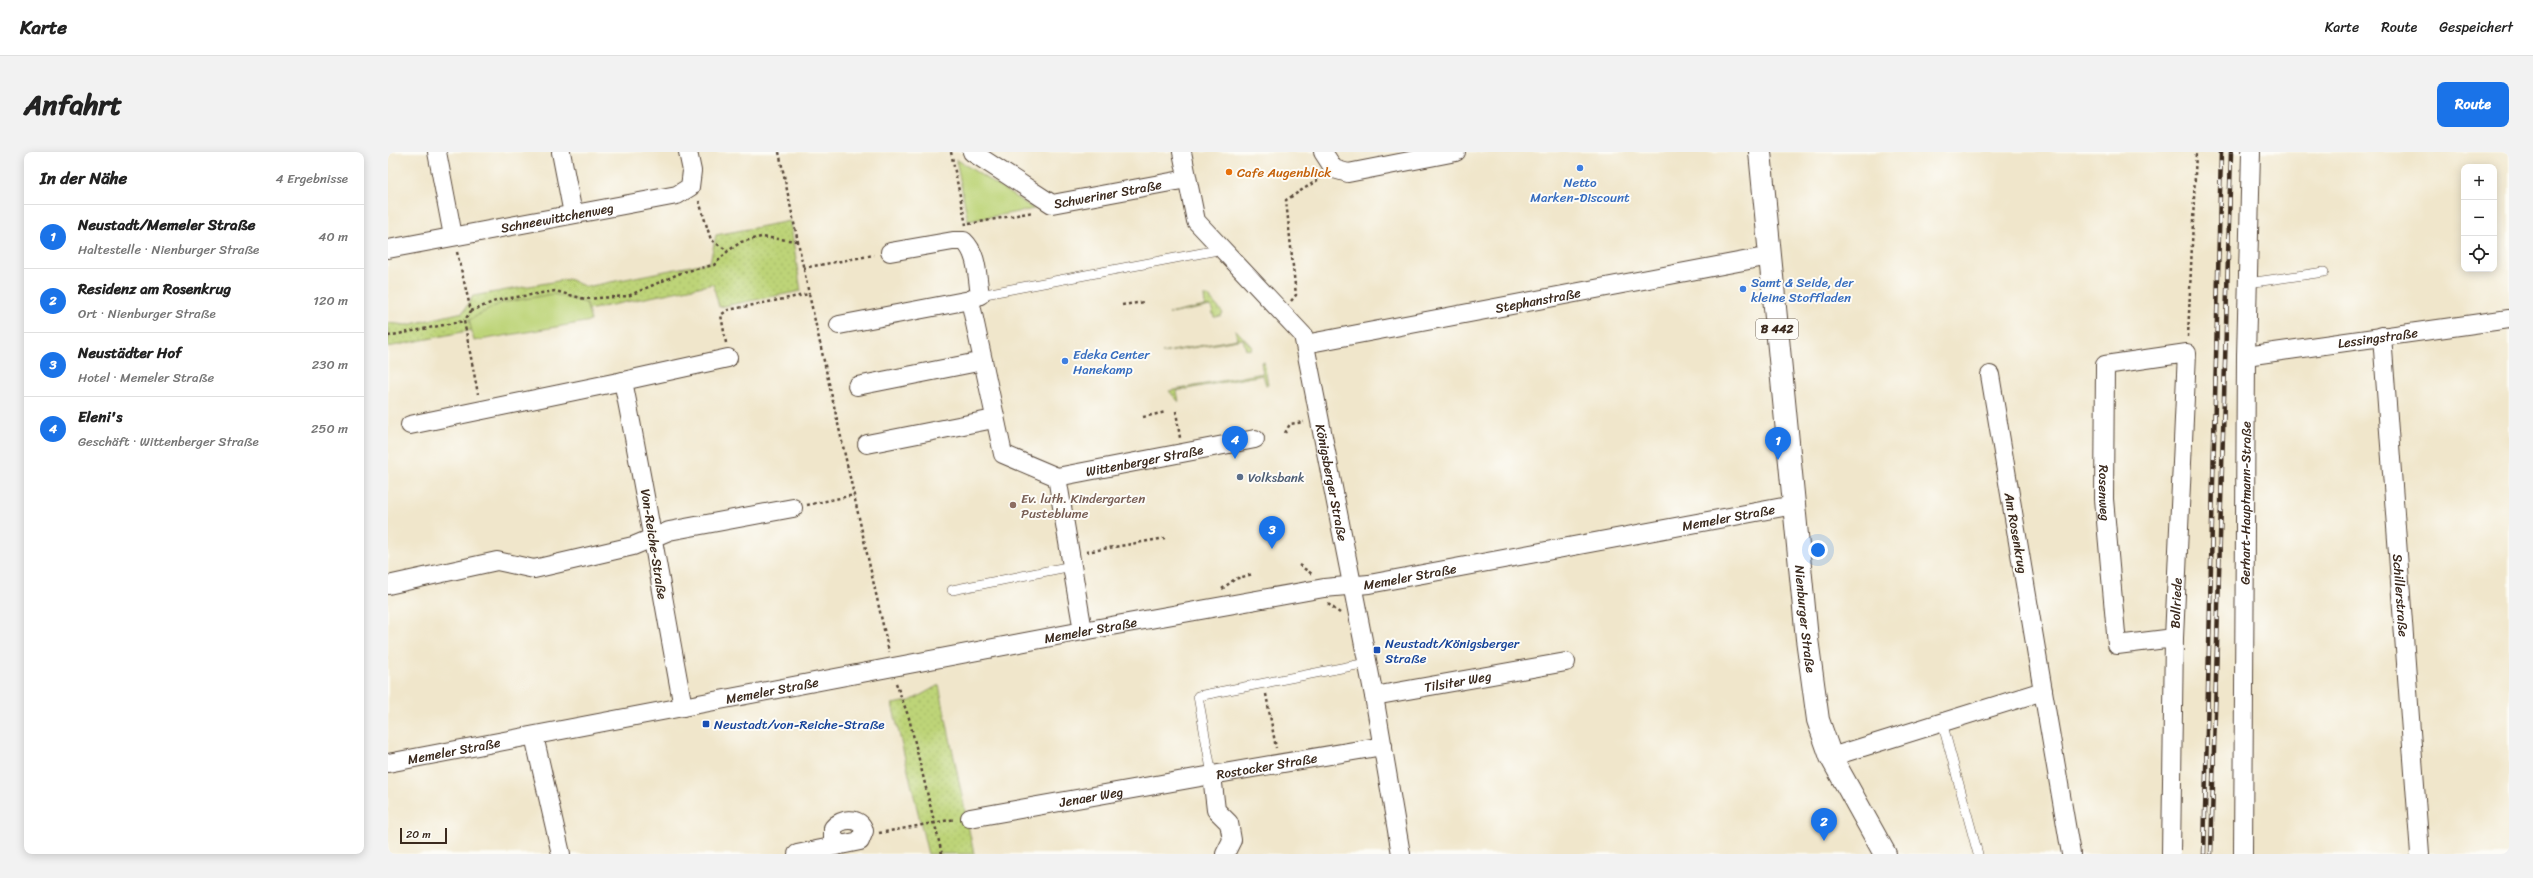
<!DOCTYPE html>
<html lang="de">
<head>
<meta charset="utf-8">
<style>
	:root { --surface:#fff; --page:#f2f2f2; --text:#222; --muted:#767676; --line:#e0e0e0; --accent:#1a73e8 }
	body { margin:0; font-family:Sriracha,sans-serif; background:var(--page); color:var(--text) }
	.controls { position:absolute; right:12px; top:12px; display:grid; overflow:hidden; border-radius:8px; box-shadow:0 2px 10px #0003 }
	.controls button { width:36px; height:36px; display:grid; place-items:center; padding:0; border:0; border-bottom:1px solid var(--line); background:var(--surface); color:var(--text); font:20px sans-serif }
	.scale { position:absolute; left:12px; bottom:10px; width:47px; box-sizing:border-box; padding-left:4px; border:2px solid #3b2a1e; border-top:0; font-size:11px; line-height:14px; white-space:nowrap; color:#3b2a1e; -webkit-text-stroke:3px #fdfcf7; paint-order:stroke }
	.you { position:absolute; left:1430px; top:398px; width:14px; height:14px; margin:-10px; border:3px solid #fff; border-radius:50%; background:#1a73e8; box-shadow:0 0 0 6px #1a73e833 }
	.badge { display:grid; place-items:center; width:26px; height:26px; border-radius:50%; background:var(--accent); color:#fff; font-size:13px; font-weight:700 }
	.pin { position:absolute; translate:-50% -33px; filter:drop-shadow(0 1px 2px #0008) }
	.pin::after { content:''; position:absolute; top:21px; width:14px; height:12px; background:inherit; clip-path:polygon(0 0,100% 0,50% 100%) }
	.list { margin:0; padding:0; list-style:none }
	h2 { display:flex; justify-content:space-between; align-items:center; height:52px; margin:0; padding:0 16px; font-size:17px }
	h2 small { font-size:13px; font-weight:400; color:var(--muted) }
	.list li { display:grid; grid-template-columns:26px 1fr auto; gap:12px; align-items:center; box-sizing:border-box; height:64px; padding:0 16px; border-top:1px solid var(--line) }
	.list b { display:block; font-size:15px; white-space:nowrap }
	.list p { margin:0; font-size:13px; white-space:nowrap; color:var(--muted) }
	.list em { font-size:13px; font-style:normal; color:var(--muted) }
	.icon { flex:none; width:22px; height:22px; fill:none; stroke:currentColor; stroke-width:2; stroke-linecap:round; stroke-linejoin:round }
	.map { position:relative; flex:none; width:2121px; height:702px; overflow:hidden; border-radius:8px }
	header { display:flex; align-items:center; gap:24px; box-sizing:border-box; height:56px; padding:0 20px; background:var(--surface); border-bottom:1px solid var(--line) }
	header strong { font-size:19px }
	nav { display:flex; gap:22px; margin-inline-start:auto; font-size:14px }
	.intro { display:flex; align-items:center; justify-content:space-between; box-sizing:border-box; height:96px; padding:0 24px }
	h1 { margin:0; font-size:28px }
	.button { padding:10px 18px; border-radius:8px; background:var(--accent); color:#fff; font-size:14px; font-weight:700 }
	main { display:flex; gap:24px; padding:0 24px }
	aside { flex:1; background:var(--surface); border-radius:8px; box-shadow:0 2px 10px #0003 }
	.map>svg:first-child { display:block }
</style>
</head>
<body>
<header>
<strong>Karte</strong>
<nav><a>Karte</a><a>Route</a><a>Gespeichert</a></nav>
</header>
<div class="intro"><h1>Anfahrt</h1><a class="button">Route</a></div>
<main>
<aside>
<h2>In der Nähe<small>4 Ergebnisse</small></h2>
<ul class="list">
<li><span class="badge">1</span><div><b>Neustadt/Memeler Straße</b><p>Haltestelle · Nienburger Straße</p></div><em>40 m</em></li>
<li><span class="badge">2</span><div><b>Residenz am Rosenkrug</b><p>Ort · Nienburger Straße</p></div><em>120 m</em></li>
<li><span class="badge">3</span><div><b>Neustädter Hof</b><p>Hotel · Memeler Straße</p></div><em>230 m</em></li>
<li><span class="badge">4</span><div><b>Eleni's</b><p>Geschäft · Wittenberger Straße</p></div><em>250 m</em></li>
</ul>
</aside>
<div class="map">
<svg width="2121" height="702" viewBox="0 0 2121 702">
	<defs>
		<pattern id="grass-dots" width="8" height="8" patternUnits="userSpaceOnUse"><rect width="8" height="8" fill="#bdd478"/><path d="M2 2h.1M6 6h.1" fill="none" stroke="#a3b667" stroke-width="1.8" stroke-linecap="round"/></pattern>
	</defs>
	<rect width="100%" height="100%" fill="#fdfcf7"/>
	<filter id="ink" filterUnits="userSpaceOnUse"><feTurbulence type="fractalNoise" baseFrequency=".025" numOctaves="2"/><feDisplacementMap in="SourceGraphic" scale="8" xChannelSelector="R" yChannelSelector="G"/><feConvolveMatrix kernelMatrix="1 2 1 2 8 2 1 2 1" color-interpolation-filters="sRGB"/></filter>
	<filter id="wash" filterUnits="userSpaceOnUse"><feTurbulence type="fractalNoise" baseFrequency=".012" numOctaves="4" result="noise"/><feDisplacementMap in="SourceGraphic" scale="16" xChannelSelector="R" yChannelSelector="G"/><feGaussianBlur stdDeviation="0.9" result="paint"/><feColorMatrix in="noise" values="0 0 0 0 0 0 0 0 0 0 0 0 0 0 0 0 0 1.4 0 .05"/><feComposite in="paint" operator="in"/></filter>
	<g filter="url(#wash)">
		<rect width="100%" height="100%" fill="#f0e6cb"/>
		<path fill="url(#grass-dots)" stroke="#7c7f4b" d="M402,69L413,139L331,155L325,132L200,158L198,151L81,168L84,178L0,195V171L19,173L75,160L85,144L181,127L198,135L322,110L328,83Z
			M816,144H820L835,161L833,164L826,165L823,154L781,162L817,154Z
			M847,177L864,195L863,197L858,198L855,187L774,201L849,187Z
			M873,210H876L880,233H878L875,223L793,238L789,239L791,250L781,239L875,221Z
			M551,533L586,702H540L504,552L522,549Z"/>
		<path fill="#bdd478" stroke="#7c7f4b" d="M568,7L646,57L580,69Z
			M165,142L198,151L203,169L86,189L81,168L113,151Z"/>
	</g>
	<g filter="url(#ink)">
		<g fill="none" stroke-linecap="round" stroke-linejoin="round">
			<defs>
				<path id="service" d="M1860,131L1936,120
					M592,143L835,97
					M564,438L684,414
					M1554,570L1590,702
					M824,623L810,544L979,511"/>
				<g id="minor">
					<path d="M49,0L65,84"/>
					<path d="M173,0L185,62"/>
					<path id="s1" d="M584,0L664,52L799,27"/>
					<path id="s2" d="M794,0L808,69L915,183L986,544L1013,702"/>
					<path d="M935,0L946,17L960,21L1068,0"/>
					<path id="s3" d="M0,97L289,43L302,35L304,19L300,0"/>
					<path d="M582,148L615,302L669,325L695,479"/>
					<path d="M451,173L582,148L592,143C589,125 590,102 576,89H565L502,100"/>
					<path id="s4" d="M1994,184L2032,702"/>
					<path id="s5" d="M917,192L1382,104"/>
					<path id="s6" d="M1858,204L2121,167"/>
					<path d="M469,234L595,209"/>
					<path d="M22,273L235,229"/>
					<path d="M479,292L606,267"/>
					<path id="s7" d="M669,325L867,287"/>
					<path d="M0,433L109,409L146,417L245,394L281,379L405,356"/>
					<path d="M1655,539L1683,702"/>
					<path id="s8" d="M986,544L1178,510"/>
					<path d="M295,555C275,447 257,338 235,229L340,206"/>
					<path d="M146,584L173,702"/>
					<path d="M1443,605L1655,539L1602,223"/>
					<path id="s9" d="M0,611L695,479L936,436L981,432L1406,353"/>
					<path id="s10" d="M582,666L824,623"/>
					<path d="M409,702L472,689L476,679C473,664 453,666 445,676V686L453,693"/>
					<path id="s11" d="M837,702L844,688L841,671L828,658L824,623L995,594"/>
					<path id="s12" d="M1783,702L1786,486L1799,201L1717,213L1716,347L1729,493L1786,486"/>
					<path id="s13" d="M1855,702L1858,204L1863,0"/>
				</g>
				<g id="primary">
					<path id="s14" d="M1372,0L1419,487L1430,568L1443,605L1497,702"/>
				</g>
			</defs>
			<use href="#service" stroke="#564638" stroke-width="10"/>
			<use href="#minor" stroke="#564638" stroke-width="20"/>
			<use href="#primary" stroke="#564638" stroke-width="24"/>
			<path stroke="#564638" stroke-width="2.5" stroke-dasharray="3 3" stroke-linecap="butt" d="M391,0L421,142
				M563,0L578,73
				M311,49L323,88L340,99
				M581,72L645,60
				M69,100L83,159L76,169
				M415,116L486,103
				M903,149L908,143L898,48L933,26
				M734,153L757,150
				M83,159L110,148L167,139L197,147L240,144L295,120L326,113L340,99L353,90L373,85L409,89
				M0,184L76,169L90,242
				M1800,185L1808,0
				M338,191L333,163L340,158L421,142L501,500
				M788,259L792,286
				M755,265L778,260
				M897,281L902,272L916,270
				M419,353L466,343
				M698,400L777,386
				M911,413L924,422
				M834,437L847,427L865,422
				M940,452L952,461
				M508,531L521,566L554,702
				M878,542L888,596
				M491,681L567,667"/>
			<use href="#service" stroke="#fff" stroke-width="9"/>
			<use href="#minor" stroke="#fff" stroke-width="18"/>
			<use href="#primary" stroke="#fff" stroke-width="22"/>
			<defs>
				<path id="rail" d="M1816,702L1833,0
					M1823,702L1843,0"/>
			</defs>
			<use href="#rail" stroke="#3b2a1e" stroke-width="4.5"/>
			<use href="#rail" stroke="#fdfcf7" stroke-width="3" stroke-dasharray="9" stroke-linecap="butt"/>
		</g>
	</g>
	<g fill="#3f7fe0" stroke="#fdfcf7" stroke-width="1.5">
		<circle cx="1192" cy="16" r="4"/>
		<circle cx="1355" cy="137" r="4"/>
		<circle cx="677" cy="209" r="4"/>
	</g>
	<circle fill="#e8710a" stroke="#fdfcf7" stroke-width="1.5" cx="841" cy="20" r="4"/>
	<circle fill="#5c6f8a" stroke="#fdfcf7" stroke-width="1.5" cx="852" cy="325" r="4"/>
	<circle fill="#8d6e63" stroke="#fdfcf7" stroke-width="1.5" cx="625" cy="353" r="4"/>
	<g fill="#1a4fb4" stroke="#fdfcf7" stroke-width="1.5">
		<rect x="985" y="494" width="8" height="8" rx="2"/>
		<rect x="314" y="568" width="8" height="8" rx="2"/>
	</g>
	<g text-anchor="middle" dominant-baseline="central" stroke-width="4" stroke-linejoin="round" paint-order="stroke">
		<rect fill="#fdfcf7" stroke="#75695f" stroke-width="1" x="1368" y="167" width="42" height="20" rx="3"/>
		<g font-size="12" font-weight="bold" fill="#3b2a1e">
			<text x="1389" y="177">B 442</text>
		</g>
		<g font-size="13" fill="#c56008" stroke="#fdfcf7" text-anchor="start">
			<text x="849" y="20">Cafe Augenblick</text>
		</g>
		<g font-size="13" fill="#366cbe" stroke="#fdfcf7" text-anchor="start">
			<text x="1192" y="30" text-anchor="middle">Netto<tspan x="1192" dy="15">Marken-Discount</tspan></text>
			<text x="1363" y="130">Samt &amp; Seide, der<tspan x="1363" dy="15">kleine Stoffladen</tspan></text>
			<text x="685" y="202">Edeka Center<tspan x="685" dy="15">Hanekamp</tspan></text>
		</g>
		<g font-size="13" fill="#3b2a1e" stroke="#fdfcf7">
			<text stroke="none"><textPath href="#s1" startOffset="152">Schweriner Straße</textPath></text>
			<text stroke="none"><textPath href="#s3" startOffset="172">Schneewittchenweg</textPath></text>
			<text stroke="none"><textPath href="#s5" startOffset="237">Stephanstraße</textPath></text>
			<text stroke="none"><textPath href="#s6" startOffset="133">Lessingstraße</textPath></text>
			<text stroke="none"><textPath href="#s7" startOffset="89">Wittenberger Straße</textPath></text>
			<text stroke="none"><textPath href="#s2" startOffset="377">Königsberger Straße</textPath></text>
			<text stroke="none"><textPath href="#s12" startOffset="712">Rosenweg</textPath></text>
			<text stroke="none"><textPath href="#s13" startOffset="351">Gerhart-Hauptmann-Straße</textPath></text>
			<text stroke="none"><textPath href="#s9" startOffset="1363">Memeler Straße</textPath></text>
			<text transform="translate(1628 381) rotate(80)">Am Rosenkrug</text>
			<text transform="translate(266 392) rotate(81)">Von-Reiche-Straße</text>
			<text stroke="none"><textPath href="#s9" startOffset="1039">Memeler Straße</textPath></text>
			<text stroke="none"><textPath href="#s4" startOffset="260">Schillerstraße</textPath></text>
			<text stroke="none"><textPath href="#s12" startOffset="251">Bollriede</textPath></text>
			<text stroke="none"><textPath href="#s14" startOffset="469">Nienburger Straße</textPath></text>
			<text stroke="none"><textPath href="#s9" startOffset="715">Memeler Straße</textPath></text>
			<text stroke="none"><textPath href="#s8" startOffset="85">Tilsiter Weg</textPath></text>
			<text stroke="none"><textPath href="#s9" startOffset="391">Memeler Straße</textPath></text>
			<text stroke="none"><textPath href="#s9" startOffset="67">Memeler Straße</textPath></text>
			<text stroke="none"><textPath href="#s11" startOffset="142">Rostocker Straße</textPath></text>
			<text stroke="none"><textPath href="#s10" startOffset="123">Jenaer Weg</textPath></text>
		</g>
		<g font-size="13" fill="#4e5e75" stroke="#fdfcf7" text-anchor="start">
			<text x="860" y="325">Volksbank</text>
		</g>
		<g font-size="13" fill="#785e54" stroke="#fdfcf7" text-anchor="start">
			<text x="633" y="346">Ev. luth. Kindergarten<tspan x="633" dy="15">Pusteblume</tspan></text>
		</g>
		<g font-size="13" fill="#164399" stroke="#fdfcf7" text-anchor="start">
			<text x="997" y="491">Neustadt/Königsberger<tspan x="997" dy="15">Straße</tspan></text>
			<text x="326" y="572">Neustadt/von-Reiche-Straße</text>
		</g>
	</g>
</svg>
<div class="controls">
<button>+</button>
<button>−</button>
<button><svg class="icon" aria-label="locate" viewBox="0 0 24 24"><circle cx="12" cy="12" r="6"/><path d="M12 2v4M12 18v4M2 12h4M18 12h4"/></svg></button>
</div>
<div class="scale">20 m</div>
<div class="you"></div>
<div class="pin badge" style="left:1390px;top:308px">1</div>
<div class="pin badge" style="left:1436px;top:689px">2</div>
<div class="pin badge" style="left:884px;top:397px">3</div>
<div class="pin badge" style="left:847px;top:307px">4</div>
</div>
</main>
</body>
</html>
